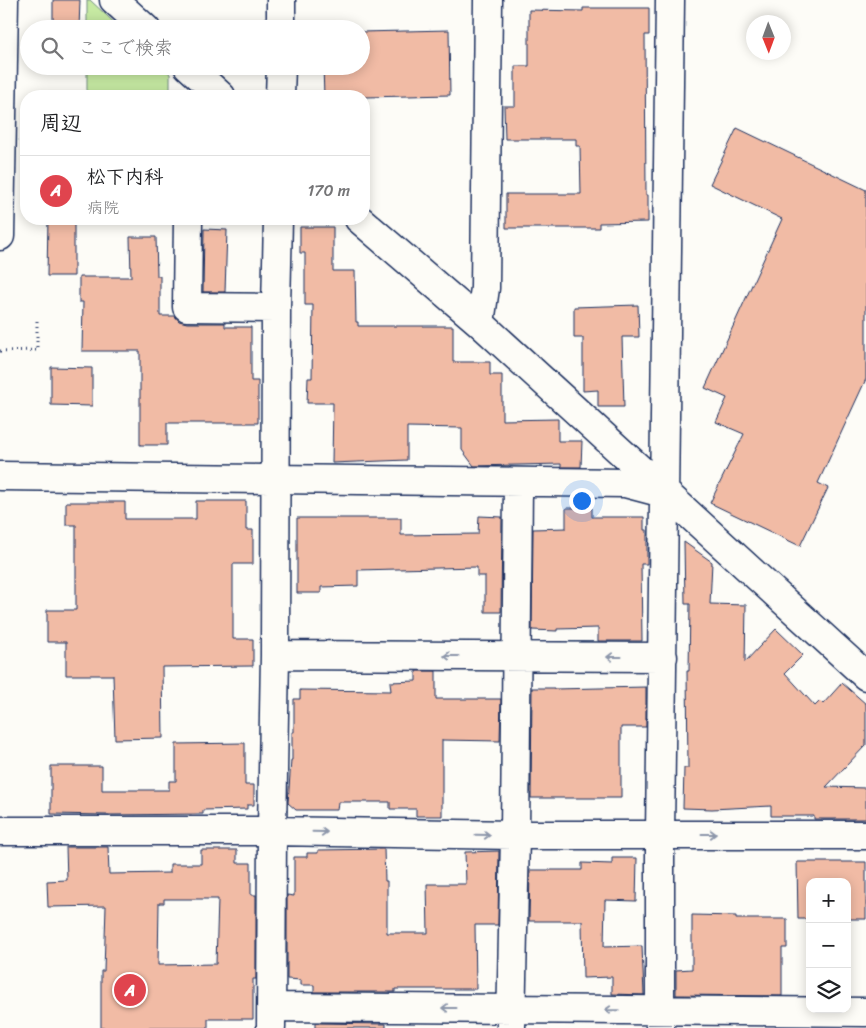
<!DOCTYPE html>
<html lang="ja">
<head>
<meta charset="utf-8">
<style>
	:root { --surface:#fff; --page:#f6f6f6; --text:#202124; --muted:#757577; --line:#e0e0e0; --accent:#1f6fb2 }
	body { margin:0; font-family:Sriracha,"Klee One",sans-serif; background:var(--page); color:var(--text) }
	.controls { position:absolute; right:15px; bottom:15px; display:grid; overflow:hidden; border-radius:10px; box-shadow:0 2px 12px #0003 }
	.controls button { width:45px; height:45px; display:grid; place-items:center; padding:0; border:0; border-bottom:1px solid var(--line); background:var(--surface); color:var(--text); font:25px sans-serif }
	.compass { position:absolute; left:746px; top:15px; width:45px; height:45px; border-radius:50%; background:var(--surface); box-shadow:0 2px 12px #0003; rotate:179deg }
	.you { position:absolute; left:581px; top:500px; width:18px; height:18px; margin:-12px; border:4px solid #fff; border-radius:50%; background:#1a73e8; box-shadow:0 0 0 8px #1a73e833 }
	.badge { display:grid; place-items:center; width:32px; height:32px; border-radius:50%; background:var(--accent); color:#fff; font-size:16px; font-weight:700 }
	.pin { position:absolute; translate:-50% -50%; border:2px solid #fff; box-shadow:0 1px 5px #0006 }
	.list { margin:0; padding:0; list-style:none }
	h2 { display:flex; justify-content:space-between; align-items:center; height:65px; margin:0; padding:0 20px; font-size:21px }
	h2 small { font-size:16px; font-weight:400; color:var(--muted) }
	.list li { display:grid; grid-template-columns:32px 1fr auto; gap:15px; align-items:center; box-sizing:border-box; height:70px; padding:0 20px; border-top:1px solid var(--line) }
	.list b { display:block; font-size:19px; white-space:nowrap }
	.list p { margin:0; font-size:16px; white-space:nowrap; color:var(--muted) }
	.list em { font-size:16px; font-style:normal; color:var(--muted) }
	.icon { flex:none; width:28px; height:28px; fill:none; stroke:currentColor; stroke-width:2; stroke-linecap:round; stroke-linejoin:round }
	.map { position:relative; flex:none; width:866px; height:1028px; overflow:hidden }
	.search { position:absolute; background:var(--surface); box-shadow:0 2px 12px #0003; left:20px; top:20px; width:350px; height:55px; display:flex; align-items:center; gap:12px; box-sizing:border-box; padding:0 18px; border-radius:28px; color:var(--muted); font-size:19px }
	.panel { position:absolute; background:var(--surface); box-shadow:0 2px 12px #0003; left:20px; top:90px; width:350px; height:135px; border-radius:20px }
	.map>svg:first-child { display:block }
</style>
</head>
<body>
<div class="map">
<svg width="866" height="1028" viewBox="0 0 866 1028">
	<rect width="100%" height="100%" fill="#fdfcf7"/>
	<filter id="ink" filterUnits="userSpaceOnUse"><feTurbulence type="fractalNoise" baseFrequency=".02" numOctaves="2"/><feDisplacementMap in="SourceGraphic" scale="10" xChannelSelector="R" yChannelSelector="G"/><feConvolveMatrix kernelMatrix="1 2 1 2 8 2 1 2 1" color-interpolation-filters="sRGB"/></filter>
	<g filter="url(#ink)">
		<path fill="#c6e9a2" stroke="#708c80" d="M87,0H90L121,29H87Z
			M87,66H161L170,74V93L87,94Z"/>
		<path fill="#f1bba5" stroke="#1b2f5e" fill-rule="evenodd" d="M53,0H80L79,29H53Z
			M583,8H649V35H645L646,195H648V222L599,223V228H506V194H581L580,146H576V139H505L504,106H515V66H529V10L583,11Z
			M449,30L450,95L366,97L324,96L323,66H361V32Z
			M737,128L866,190V379L818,483L828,488L800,546L710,503L744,434L716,422L727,398L705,388L782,219L710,184Z
			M48,219H74V276H47Z
			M300,227H333V271H355L356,322H358V326H453V362H490V375H502V420L558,419V441H582L581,467H561V464L474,466L462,450V428L407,427V460L332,463L333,403H307L308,378H312L313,305H305V253H300Z
			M204,229L227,230L225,292H203Z
			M130,237H156L157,276H160V316H175L179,321L187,323H225V327H251V381H258V423H167V445H140V351H82L83,302H79V277H131Z
			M638,305L639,337H622L624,407H598V390L583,391V338H574V307Z
			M51,367L92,368V406L51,405Z
			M196,501H246V530H253V564H233V639H253V666L162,667L163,738L115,739L113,675H66V642H47V610H76V525H66V502H125V519H196Z
			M566,508H592V517H644V530H647V564H641L642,641H598V628L557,629V631L532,630L533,529L566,528Z
			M479,516L502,517L501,612H485V576H477V567L358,570V586L321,587V593H297V518H401V535L478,534Z
			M684,542L712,562L710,604L746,605L745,662L776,629L803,655L785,673L815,706L820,701L823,704L842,683L866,704V745L826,787L866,788V819H814V816H771V806L712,809L683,808L684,768H688L687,671H689L690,604H685Z
			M416,671H436V699H501L500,741L442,740V816H416V809H390V802H338L337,810H296L288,803L291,760H292V732H294V699H300V690L391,691L390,682L416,681Z
			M646,687V727H621V798H531L532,688H554V689Z
			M245,743V785H254V805H247V809L203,810V814L107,815L51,814V766H102V790H169V781H176V744Z
			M66,847H108L109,874L170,873V864H201V850H237V863H251V895H256V979H253V1019H208V1028H101V971H104L106,906L48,907L47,881L67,880ZM164,899H218L216,964L158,965L159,903H164Z
			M384,849L385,881H387V933H428L427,884H466L465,852L499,851L498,925H475L476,989H395V992H314V985H301V980L287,979V895L294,896V857H307V853H318V850Z
			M612,858H637L636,901L605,900L604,947L642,946L644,995L612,994V977L583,978L582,921H529L530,870H582V863L612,864Z
			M797,862H866V919H847V882H810V919H798Z
			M692,915L736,916V919H787V948H782V996L676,995V970L692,969Z
			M315,1023L386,1024V1028H315Z"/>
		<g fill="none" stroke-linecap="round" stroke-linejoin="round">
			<defs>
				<path id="minor" d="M114,0L146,29
					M281,29V0
					M188,66L221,96
					M280,96L281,66
					M188,219L187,307L276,308
					M359,219L480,323L866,676
					M480,323L485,288L488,0
					M0,476L625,483L663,493
					M275,655L663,657
					M0,831H272L515,835H866
					M272,1007L866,1012
					M271,1028L272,831L275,655L276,308L278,219
					M511,1028L515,835L518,483
					M660,1028V834L670,0"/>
				<path id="major" d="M0,236L4,0"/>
			</defs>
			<use href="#minor" stroke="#1b2f5e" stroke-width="31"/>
			<use href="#major" stroke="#1b2f5e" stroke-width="31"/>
			<path stroke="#1b2f5e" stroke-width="3" stroke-dasharray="1 4" stroke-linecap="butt" d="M0,351L37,350V321"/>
			<use href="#minor" stroke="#fdfcf7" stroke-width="28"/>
			<use href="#major" stroke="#fdfcf7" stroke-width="28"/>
		</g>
		<defs><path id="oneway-shaft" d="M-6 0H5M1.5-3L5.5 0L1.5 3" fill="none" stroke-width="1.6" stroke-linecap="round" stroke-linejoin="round" transform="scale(1.25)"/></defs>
		<g stroke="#8c96aa">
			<use href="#oneway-shaft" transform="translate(451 656) rotate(-180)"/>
			<use href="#oneway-shaft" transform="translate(614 657) rotate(-180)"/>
			<use href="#oneway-shaft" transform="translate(320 832) rotate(1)"/>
			<use href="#oneway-shaft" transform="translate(709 834)"/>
			<use href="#oneway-shaft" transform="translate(483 835) rotate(1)"/>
			<use href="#oneway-shaft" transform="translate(449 1008) rotate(-180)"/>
			<use href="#oneway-shaft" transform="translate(612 1010) rotate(-179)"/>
		</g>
	</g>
</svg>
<div class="controls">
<button>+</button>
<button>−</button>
<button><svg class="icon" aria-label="layers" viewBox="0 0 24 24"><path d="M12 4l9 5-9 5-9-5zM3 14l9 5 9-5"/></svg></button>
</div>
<svg class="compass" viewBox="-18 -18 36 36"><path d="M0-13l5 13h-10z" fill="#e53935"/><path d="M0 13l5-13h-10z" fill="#757577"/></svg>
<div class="you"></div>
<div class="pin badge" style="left:130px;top:990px;background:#e0444e">A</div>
<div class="search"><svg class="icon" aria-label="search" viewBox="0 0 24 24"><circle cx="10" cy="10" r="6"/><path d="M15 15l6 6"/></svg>ここで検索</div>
<section class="panel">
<h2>周辺<small></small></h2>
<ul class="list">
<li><span class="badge" style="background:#e0444e">A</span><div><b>松下内科</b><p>病院</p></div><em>170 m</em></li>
</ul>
</section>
</div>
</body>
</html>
